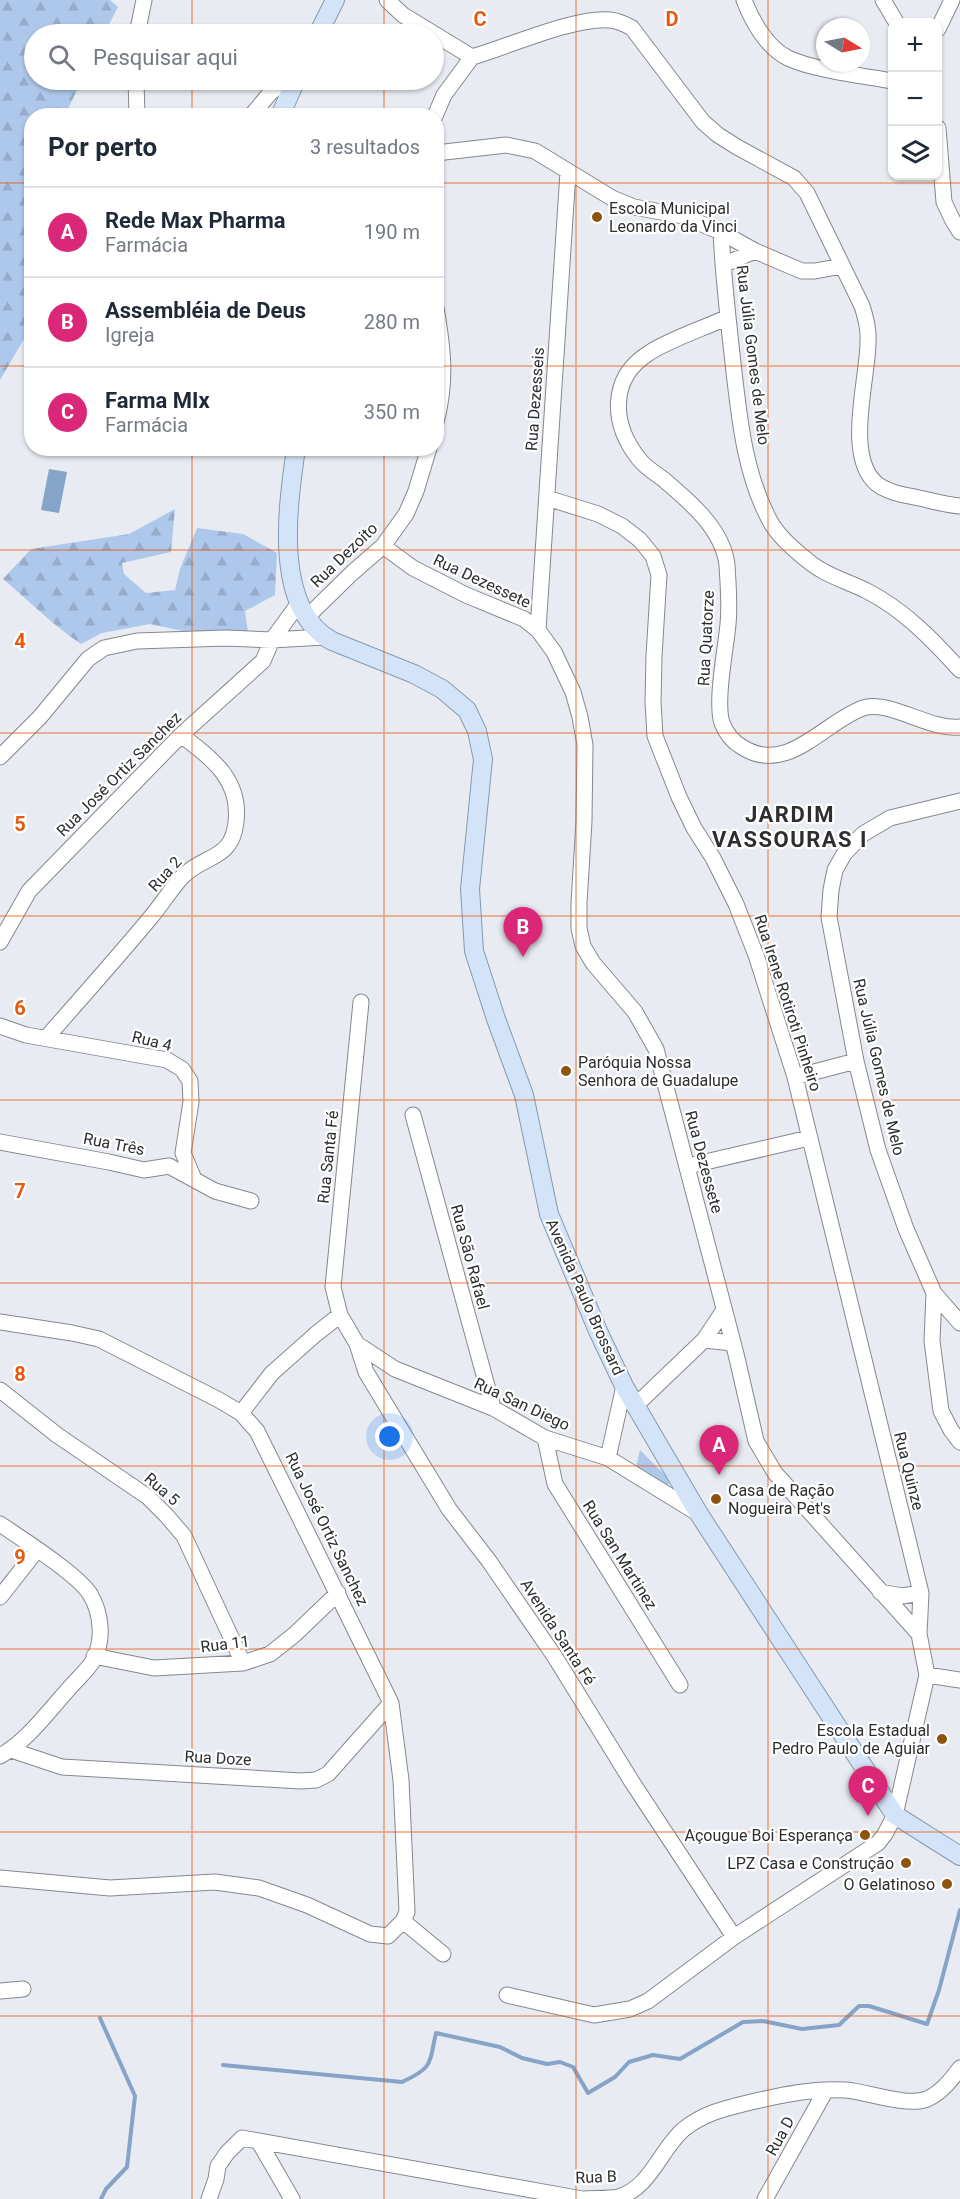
<!DOCTYPE html>
<html lang="pt">
<head>
<meta charset="utf-8">
<style>
	:root { --surface:#fff; --page:#f6f6f7; --text:#1f2937; --muted:#747a83; --line:#e0e1e3; --accent:#db2777 }
	body { margin:0; font-family:Roboto,sans-serif; background:var(--page); color:var(--text) }
	.controls { position:absolute; right:18px; top:18px; display:grid; overflow:hidden; border-radius:12px; box-shadow:0 2px 4px #0004 }
	.controls button { width:54px; height:54px; display:grid; place-items:center; padding:0; border:0; border-bottom:2px solid var(--line); background:var(--surface); color:var(--text); font:30px sans-serif }
	.compass { position:absolute; left:816px; top:18px; width:54px; height:54px; border-radius:50%; background:var(--surface); box-shadow:0 2px 4px #0004; rotate:100deg }
	.you { position:absolute; left:390px; top:1437px; width:21px; height:21px; margin:-15px; border:4px solid #fff; border-radius:50%; background:#1a73e8; box-shadow:0 0 0 9px #1a73e833 }
	.badge { display:grid; place-items:center; width:39px; height:39px; border-radius:50%; background:var(--accent); color:#fff; font-size:20px; font-weight:700 }
	.pin { position:absolute; translate:-50% -50px; filter:drop-shadow(0 2px 3px #0008) }
	.pin::after { content:''; position:absolute; top:32px; width:21px; height:18px; background:inherit; clip-path:polygon(0 0,100% 0,50% 100%) }
	.list { margin:0; padding:0; list-style:none }
	h2 { display:flex; justify-content:space-between; align-items:center; height:78px; margin:0; padding:0 24px; font-size:26px }
	h2 small { font-size:20px; font-weight:400; color:var(--muted) }
	.list li { display:grid; grid-template-columns:39px 1fr auto; gap:18px; align-items:center; box-sizing:border-box; height:90px; padding:0 24px; border-top:2px solid var(--line) }
	.list b { display:block; font-size:22px; white-space:nowrap }
	.list p { margin:0; font-size:20px; white-space:nowrap; color:var(--muted) }
	.list em { font-size:20px; font-style:normal; color:var(--muted) }
	.icon { flex:none; width:33px; height:33px; fill:none; stroke:currentColor; stroke-width:2; stroke-linecap:round; stroke-linejoin:round }
	.map { position:relative; flex:none; width:960px; height:2199px; overflow:hidden }
	.search { position:absolute; background:var(--surface); box-shadow:0 2px 4px #0004; left:24px; top:24px; width:420px; height:66px; display:flex; align-items:center; gap:15px; box-sizing:border-box; padding:0 21px; border-radius:33px; color:var(--muted); font-size:22px }
	.panel { position:absolute; background:var(--surface); box-shadow:0 2px 4px #0004; left:24px; top:108px; width:420px; height:348px; border-radius:24px }
	.map>svg:first-child { display:block }
</style>
</head>
<body>
<div class="map">
<svg width="960" height="2199" viewBox="0 0 960 2199">
	<defs>
		<pattern id="forest-firs" width="22" height="20" patternUnits="userSpaceOnUse" patternTransform="scale(1.5)"><rect width="22" height="20" fill="#aec8eb"/><path d="M5 1l3.5 6h-7zM16 11l3.5 6h-7z" fill="#96acca"/></pattern>
	</defs>
	<rect width="100%" height="100%" fill="#e8ecf2"/>
	<path fill="url(#forest-firs)" d="M0,0H110L118,7L104,34H34V80H82L67,111L68,115L32,116L31,327L0,380Z
		M175,509L171,552L122,563L124,574L146,593L175,590L180,569L197,528L243,534L277,553L275,595L245,611L248,632L218,633L183,631L150,624L102,633L81,644C53,625 29,601 3,579L31,549L129,534Z"/>
	<path fill="#aec8eb" d="M640,1450L670,1480L667,1489L635,1471Z"/>
	<path fill="#86a3c8" d="M49,469L67,472L59,513L41,510Z"/>
	<g fill="none" stroke-linecap="round" stroke-linejoin="round">
		<path stroke="#86a3c8" stroke-width="4" d="M100,2018L135,2096L127,2167L106,2189L101,2199
			M223,2065L402,2082C433,2068 429,2064 436,2033L500,2047L522,2058L547,2064L560,2062L573,2067L588,2093L615,2077L629,2062L653,2055L680,2059L743,2022L763,2021L802,2029L839,2025L859,2006H869L927,2024L939,1990L960,1910"/>
		<defs>
			<path id="minor" d="M387,0L403,15L472,57
				M744,0C752,21 767,48 788,58C813,70 864,76 892,81
				M883,0L896,22
				M938,29L952,0
				M137,34L144,0
				M472,57C507,47 577,16 610,20C618,21 625,24 632,28L703,122L718,135L737,147L794,178L807,193L862,306C866,318 869,329 868,342C868,379 844,457 877,484C889,493 905,495 919,498C933,501 946,505 960,506
				M136,80L137,116
				M251,116L271,92L290,80
				M435,116L444,95L472,57
				M938,128L944,202L952,219L960,232
				M436,153L506,145L535,151L612,198L634,207L683,216L721,232L755,251L802,271H815L842,266
				M721,232C723,275 728,319 733,363C739,415 744,473 770,521C778,536 793,549 807,560C824,575 847,581 867,591C904,610 933,640 960,670
				M723,265L755,251
				M436,308C443,348 447,381 436,422
				M728,317C705,328 670,339 649,353C609,378 611,424 639,459C645,467 655,473 663,479C689,501 723,529 727,565C728,583 730,605 728,624C726,648 715,701 722,723C726,733 733,742 742,747C787,776 824,722 863,708C888,699 931,731 960,727
				M383,546L413,568L466,595L524,619L538,630L554,652L573,692L580,717L585,745L584,821L579,903V928L583,946L593,963L635,1012L656,1049L736,1354L756,1441L775,1473L919,1634
				M307,617L352,573L383,546L406,514L416,491L429,448
				M538,630L568,172
				M0,757L40,717L88,659L104,648L137,641L226,638L272,640L324,637
				M960,801L890,818L863,834L844,854L835,870L831,890L829,917L856,1061L878,1150L906,1229L934,1293L932,1341L941,1411L951,1430L960,1442
				M0,942L29,891L181,735L263,661L272,640L299,603
				M361,1002L333,1287L340,1315L357,1344L395,1369L493,1408L545,1438L608,1458L699,1514
				M0,1026L26,1035L167,1060L182,1069L190,1081L191,1102L183,1153L194,1179
				M47,1037C82,997 117,958 151,917C162,904 171,889 182,877C204,854 232,861 236,822C241,779 211,758 181,735
				M795,1077L856,1061
				M413,1115L493,1408
				M0,1142L109,1162L144,1170L169,1166L215,1191L251,1201
				M688,1166L809,1138
				M934,1293L960,1323
				M0,1322L72,1333L99,1339L219,1400L241,1413L257,1431L391,1703L401,1780L407,1912L403,1921L388,1936L370,1934L307,1905L259,1888L215,1882L110,1888L0,1878
				M704,1340L733,1343
				M357,1344L366,1372L449,1509L489,1561L555,1657L632,1782L734,1937
				M0,1390L57,1435L148,1497L166,1515L184,1536L243,1663
				M636,1405L704,1340L724,1310
				M241,1413L272,1373L316,1334L340,1315
				M545,1438L555,1484L680,1685
				M608,1458L624,1386
				M0,1524C22,1539 77,1574 90,1594C102,1614 104,1641 93,1661C86,1672 74,1682 66,1692C46,1714 27,1741 0,1756
				M880,1592L902,1596L921,1593
				M0,1597L37,1550
				M94,1656L154,1668L243,1663L270,1654L294,1635L338,1593
				M927,1675L960,1680
				M11,1750L62,1767L301,1781L316,1780L328,1774L391,1703
				M403,1921L443,1954
				M0,1991L23,1989
				M507,1995L594,2015L630,2009L648,2001L734,1937L878,1843L885,1834L895,1815L927,1675L919,1634L921,1593L795,1077L756,955L736,904L713,858L694,828L679,797L655,736L653,702L654,656L659,575L653,556L640,540L622,526L598,514L547,498
				M259,2142L292,2199
				M209,2199L216,2179L218,2166L227,2153L242,2138L582,2199C593,2198 608,2199 618,2197C650,2189 661,2148 684,2129C704,2113 726,2108 751,2102C782,2095 813,2088 846,2090C868,2092 907,2107 927,2099C941,2093 951,2080 960,2068
				M765,2199L826,2090"/>
			<path id="major" d="M318,34L335,0
				M280,116L296,80
				M296,448C288,505 272,608 332,641L414,674L442,689L467,710L477,731L483,759L470,889L474,951L496,1019L524,1095L549,1214L598,1331L624,1386L699,1514L895,1815L960,1856"/>
		</defs>
		<use href="#minor" stroke="#84888d" stroke-width="17"/>
		<use href="#major" stroke="#8699af" stroke-width="20"/>
		<use href="#minor" stroke="#fff" stroke-width="15"/>
		<use href="#major" stroke="#d4e4f8" stroke-width="18"/>
	</g>
	<path fill="none" stroke="#e8590c" stroke-width="1.5" stroke-opacity="0.55" d="M192,0V34M384,0V34M576,0V2199M768,0V2199M192,80V116M384,80V116M0,183H32M436,183H960M0,366H32M436,366H960M192,448V2199M384,448V2199M0,550H960M0,733H960M0,916H960M0,1100H960M0,1283H960M0,1466H960M0,1649H960M0,1832H960M0,2016H960"/>
	<g fill="#8d540d" stroke="#fff" stroke-width="2">
		<circle cx="597" cy="217" r="6"/>
		<circle cx="566" cy="1071" r="6"/>
		<circle cx="716" cy="1499" r="6"/>
		<circle cx="942" cy="1739" r="6"/>
		<circle cx="865" cy="1835" r="6"/>
		<circle cx="906" cy="1863" r="6"/>
		<circle cx="947" cy="1884" r="6"/>
	</g>
	<g text-anchor="middle" dominant-baseline="central" stroke-width="4.5" stroke-linejoin="round" paint-order="stroke">
		<g font-size="16" fill="#2c2e30" stroke="#fff" text-anchor="end">
			<text x="609" y="208" text-anchor="start">Escola Municipal<tspan x="609" dy="18">Leonardo da Vinci</tspan></text>
			<text x="578" y="1062" text-anchor="start">Paróquia Nossa<tspan x="578" dy="18">Senhora de Guadalupe</tspan></text>
			<text x="728" y="1490" text-anchor="start">Casa de Ração<tspan x="728" dy="18">Nogueira Pet's</tspan></text>
			<text x="930" y="1730">Escola Estadual<tspan x="930" dy="18">Pedro Paulo de Aguiar</tspan></text>
			<text x="853" y="1835">Açougue Boi Esperança</text>
			<text x="894" y="1863">LPZ Casa e Construção</text>
			<text x="935" y="1884">O Gelatinoso</text>
		</g>
		<g font-size="16" fill="#2c2e30" stroke="#fff">
			<text transform="translate(753 355) rotate(83)">Rua Júlia Gomes de Melo</text>
			<text transform="translate(535 399) rotate(-86)">Rua Dezesseis</text>
			<text transform="translate(344 555) rotate(-44)">Rua Dezoito</text>
			<text transform="translate(482 581) rotate(25)">Rua Dezessete</text>
			<text transform="translate(706 638) rotate(-87)">Rua Quatorze</text>
			<text transform="translate(119 774) rotate(-45)">Rua José Ortiz Sanchez</text>
			<text transform="translate(165 874) rotate(-48)">Rua 2</text>
			<text transform="translate(788 1003) rotate(72)">Rua Irene Rotiroti Pinheiro</text>
			<text transform="translate(152 1041) rotate(14)">Rua 4</text>
			<text transform="translate(879 1067) rotate(77)">Rua Júlia Gomes de Melo</text>
			<text transform="translate(114 1144) rotate(11)">Rua Três</text>
			<text transform="translate(328 1157) rotate(-84)">Rua Santa Fé</text>
			<text transform="translate(704 1162) rotate(75)">Rua Dezessete</text>
			<text transform="translate(470 1257) rotate(75)">Rua São Rafael</text>
			<text transform="translate(585 1297) rotate(66)">Avenida Paulo Brossard</text>
			<text transform="translate(522 1404) rotate(25)">Rua San Diego</text>
			<text transform="translate(909 1471) rotate(76)">Rua Quinze</text>
			<text transform="translate(162 1489) rotate(41)">Rua 5</text>
			<text transform="translate(327 1529) rotate(64)">Rua José Ortiz Sanchez</text>
			<text transform="translate(620 1555) rotate(58)">Rua San Martinez</text>
			<text transform="translate(558 1632) rotate(57)">Avenida Santa Fé</text>
			<text transform="translate(225 1644) rotate(-7)">Rua 11</text>
			<text transform="translate(218 1758) rotate(3)">Rua Doze</text>
			<text transform="translate(780 2136) rotate(-61)">Rua D</text>
			<text transform="translate(596 2177) rotate(-2)">Rua B</text>
		</g>
		<g font-size="22" font-weight="bold" letter-spacing="1.5" fill="#2c2e30" stroke="#fff">
			<text x="790" y="814">JARDIM<tspan x="790" dy="25">VASSOURAS I</tspan></text>
		</g>
	</g>
	<g font-size="20" text-anchor="middle" font-weight="bold" fill="#e8590c" stroke="#fff" stroke-width="4.5" stroke-linejoin="round" paint-order="stroke">
		<text x="480" y="26">C</text>
		<text x="672" y="26">D</text>
		<text x="20" y="648">4</text>
		<text x="20" y="831">5</text>
		<text x="20" y="1015">6</text>
		<text x="20" y="1198">7</text>
		<text x="20" y="1381">8</text>
		<text x="20" y="1564">9</text>
	</g>
</svg>
<div class="controls">
<button>+</button>
<button>−</button>
<button><svg class="icon" aria-label="layers" viewBox="0 0 24 24"><path d="M12 4l9 5-9 5-9-5zM3 14l9 5 9-5"/></svg></button>
</div>
<svg class="compass" viewBox="-18 -18 36 36"><path d="M0-13l5 13h-10z" fill="#e53935"/><path d="M0 13l5-13h-10z" fill="#747a83"/></svg>
<div class="you"></div>
<div class="pin badge" style="left:719px;top:1475px">A</div>
<div class="pin badge" style="left:523px;top:957px">B</div>
<div class="pin badge" style="left:868px;top:1816px">C</div>
<div class="search"><svg class="icon" aria-label="search" viewBox="0 0 24 24"><circle cx="10" cy="10" r="6"/><path d="M15 15l6 6"/></svg>Pesquisar aqui</div>
<section class="panel">
<h2>Por perto<small>3 resultados</small></h2>
<ul class="list">
<li><span class="badge">A</span><div><b>Rede Max Pharma</b><p>Farmácia</p></div><em>190 m</em></li>
<li><span class="badge">B</span><div><b>Assembléia de Deus</b><p>Igreja</p></div><em>280 m</em></li>
<li><span class="badge">C</span><div><b>Farma MIx</b><p>Farmácia</p></div><em>350 m</em></li>
</ul>
</section>
</div>
</body>
</html>
